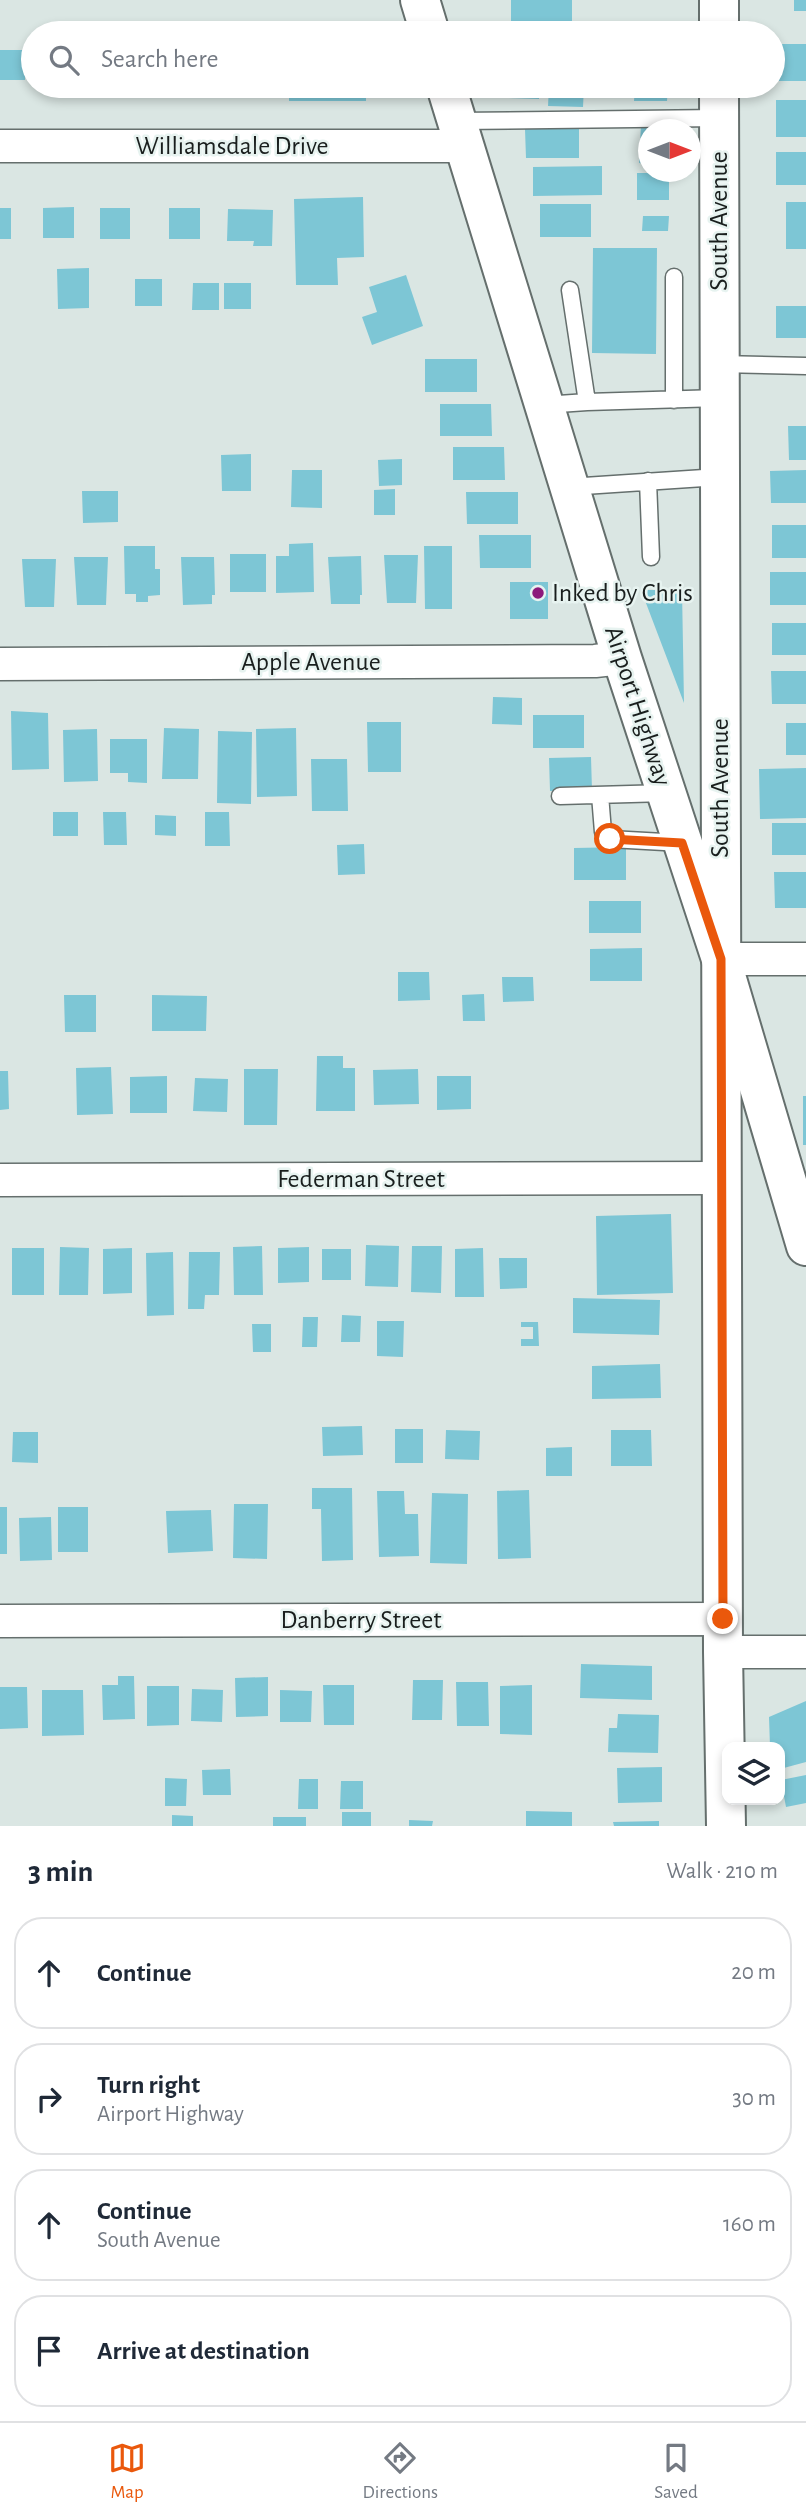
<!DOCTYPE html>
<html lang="en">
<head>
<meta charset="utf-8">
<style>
	:root { --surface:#fff; --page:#f2f2f3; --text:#1f2937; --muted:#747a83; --line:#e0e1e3; --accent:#ea580c }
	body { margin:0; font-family:"Alegreya Sans",sans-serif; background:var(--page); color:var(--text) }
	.controls { position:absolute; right:21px; bottom:21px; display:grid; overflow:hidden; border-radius:14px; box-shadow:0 4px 10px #0003 }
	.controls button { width:63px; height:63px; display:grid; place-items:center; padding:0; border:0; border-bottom:2px solid var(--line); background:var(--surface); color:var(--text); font:35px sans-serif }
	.compass { position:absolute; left:638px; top:119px; width:63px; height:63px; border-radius:50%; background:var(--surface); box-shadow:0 4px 10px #0003; rotate:90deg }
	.stop { position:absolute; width:21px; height:21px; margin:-16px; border:5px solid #ea580c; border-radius:50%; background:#fff }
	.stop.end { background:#ea580c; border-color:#fff; box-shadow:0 2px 7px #0008 }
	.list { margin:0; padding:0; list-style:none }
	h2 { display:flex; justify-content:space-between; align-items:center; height:91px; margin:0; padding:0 28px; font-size:30px }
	h2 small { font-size:23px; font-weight:400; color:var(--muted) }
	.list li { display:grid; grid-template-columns:46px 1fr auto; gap:21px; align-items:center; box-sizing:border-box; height:112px; margin:0 14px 14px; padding:0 14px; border:2px solid var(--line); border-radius:28px }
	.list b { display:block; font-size:26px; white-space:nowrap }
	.list p { margin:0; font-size:23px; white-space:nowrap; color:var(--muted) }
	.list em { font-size:23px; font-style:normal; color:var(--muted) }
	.icon { flex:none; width:38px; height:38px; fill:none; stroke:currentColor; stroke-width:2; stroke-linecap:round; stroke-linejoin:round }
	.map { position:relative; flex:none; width:806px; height:1826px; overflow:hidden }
	.search { position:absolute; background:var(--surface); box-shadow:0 4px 10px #0003; left:21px; right:21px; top:21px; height:77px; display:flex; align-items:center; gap:18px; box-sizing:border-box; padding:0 24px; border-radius:38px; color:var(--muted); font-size:26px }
	.sheet { height:595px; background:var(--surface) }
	nav { display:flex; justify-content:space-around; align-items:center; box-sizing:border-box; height:98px; border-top:2px solid var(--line); background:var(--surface); font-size:19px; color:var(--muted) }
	nav a { display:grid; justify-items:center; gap:4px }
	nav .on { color:var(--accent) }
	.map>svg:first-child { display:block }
</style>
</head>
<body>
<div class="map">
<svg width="806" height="1826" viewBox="0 0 806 1826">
	<rect width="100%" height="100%" fill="#dae6e3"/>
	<path fill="#7dc6d5" d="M511,0H572V33H511Z
		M794,0H806V11H794Z
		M776,44H806V81H776Z
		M0,50H25V80H0Z
		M289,86H366V101H289Z
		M506,86H539V99L506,98Z
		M549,86H584L583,107L548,106Z
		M635,86H668L667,101H634Z
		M776,100H806V137H776Z
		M641,125L669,127V130H648V164L639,163Z
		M579,128V158H526L525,129Z
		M776,152H806V185H776Z
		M602,166V195L533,196V167Z
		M637,173H669V200H637Z
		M363,197L364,257L337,258L338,285H296L294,199Z
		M786,202H806V249H786Z
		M540,204H591V237H540Z
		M74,207V238H43V208Z
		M0,208H11V239H0Z
		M100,208H130V239H100Z
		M169,208H200V239H169Z
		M228,209L273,210L272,246H253L254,241H227Z
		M643,216H669L668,231H642Z
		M593,248H657L656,354L592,353Z
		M89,268V308L58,309L57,269Z
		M406,275L423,326L372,345L362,317L377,312L369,287Z
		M135,279H162V306H135Z
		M193,283H219V310H192Z
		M224,283H251V309H224Z
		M776,306H806V338H776Z
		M425,359H477V392H425Z
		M440,404H491L492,436H440Z
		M788,426H806V460H789Z
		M453,447H504L505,480H453Z
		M251,454V491H222L221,455Z
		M402,459V485L379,486L378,460Z
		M292,470H322V508L291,507Z
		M806,470V503H771L770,471Z
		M395,489V515H374V490Z
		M82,491H118V522L83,523Z
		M466,492H518V524H467Z
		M772,525H806V558H772Z
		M479,535H531V568H480Z
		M313,543L314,592L276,593V556H289V544Z
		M124,546H155V569H160V595L148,596V602H136V594H125Z
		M424,546H452V609H425Z
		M230,554H266V592H230Z
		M384,555H418L416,603H387Z
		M361,556L362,595H360V604H331L328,557Z
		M74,557H108L106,605H77Z
		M181,557H214L215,595H212V604L183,605Z
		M22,559H56L54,607H25Z
		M770,572H806V605H770Z
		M510,582H548V619H510Z
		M641,590H682L684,703Z
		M772,623H806V655H772Z
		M771,671H806V704H772Z
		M493,697L522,698V725L492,724Z
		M11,711L48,713L49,769L12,770Z
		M533,715H584V748H533Z
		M367,722H401V772H368Z
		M786,723H806V755H786Z
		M164,728L199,729L198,779H162Z
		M296,728L297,796L257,797L256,729Z
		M97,729L98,781L64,782L63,730Z
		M218,731L252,732L251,804L217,803Z
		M110,739H147V783L128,782V773H110Z
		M591,757L592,790L550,791L549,758Z
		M311,759H347L348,811H312Z
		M806,768V818L760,819L759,769Z
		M53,812H78V836H53Z
		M103,812H126L127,845H104Z
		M205,812H229L230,846H205Z
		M155,815L176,816V836L155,835Z
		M772,823H806V855H772Z
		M364,844L365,874L338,875L337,845Z
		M626,847V880H574V848Z
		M774,872H806V908H775Z
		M589,901H641V933H589Z
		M642,948V981H590V949Z
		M398,972H429L430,1000L398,1001Z
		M502,977H533L534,1001L503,1002Z
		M484,994L485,1021H463L462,995Z
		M64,995H96V1032H65Z
		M152,995L207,996L206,1031H152Z
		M317,1056H343V1068H355V1111H316Z
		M111,1067L113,1114L77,1115L76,1068Z
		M244,1069H278L277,1125H244Z
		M418,1069L419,1104L374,1105L373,1070Z
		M0,1071H8L9,1109L0,1110Z
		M167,1076V1113H130V1077Z
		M437,1076H471V1109L437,1110Z
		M195,1078L228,1079L227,1112L193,1111Z
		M803,1096H806V1145H803Z
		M671,1214L673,1293L597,1295L596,1216Z
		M366,1245L399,1246L398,1287L365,1286Z
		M262,1246L263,1295H234L233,1247Z
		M412,1246H442L441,1293L411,1292Z
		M60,1247L89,1248L88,1295H59Z
		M309,1247V1282L278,1283V1248Z
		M12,1248H44V1295H12Z
		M132,1248V1293L103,1294V1249Z
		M483,1248L484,1297H455V1249Z
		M322,1249H351V1280H322Z
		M173,1252L174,1315L147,1316L146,1253Z
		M189,1252H220L219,1295H205L204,1309H188Z
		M499,1258H527V1288L500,1289Z
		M573,1298L660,1300L659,1335L573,1333Z
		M342,1315L361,1316L360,1342H341Z
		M303,1317H318L317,1347H302Z
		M377,1321H404L403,1357L377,1356Z
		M521,1322H538L539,1346H521V1339H533V1327H521Z
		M252,1324H271V1352H253Z
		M660,1364L661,1398L592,1399V1366Z
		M362,1426L363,1455L323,1456L322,1427Z
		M395,1429H423V1463H395Z
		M446,1430L480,1431L479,1460L445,1459Z
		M611,1430H651L652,1466H611Z
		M13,1432H38V1463L12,1462Z
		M572,1447V1476H546V1448Z
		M312,1488H352L353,1560L322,1561L321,1509H312Z
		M529,1490L531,1558L498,1559L497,1491Z
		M377,1491H404L405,1514H418L419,1556L379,1557Z
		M432,1493L468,1494L467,1564L430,1563Z
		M234,1504H268L267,1559L233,1558Z
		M0,1507H7V1554H0Z
		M58,1507H88V1552H58Z
		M211,1510L213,1551L168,1553L166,1511Z
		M51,1517L52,1560L20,1561L19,1518Z
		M581,1664L652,1666V1700L580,1698Z
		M118,1676H134L135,1719L103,1720L102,1685H118Z
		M268,1677V1716L236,1717L235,1678Z
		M413,1680H443L442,1720H412Z
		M456,1682H488L489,1726H457Z
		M323,1685H354V1725H324Z
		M532,1685V1735L500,1734V1686Z
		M147,1686H179V1725L147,1726Z
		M0,1687H27L28,1728L0,1729Z
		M192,1689L223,1690L222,1722L191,1721Z
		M42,1690H83L84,1735L42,1736Z
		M280,1690L312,1691L311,1722H280Z
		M806,1701V1762L780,1769V1747H770L769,1717Z
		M618,1714L659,1715L658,1753L608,1752L609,1728H617Z
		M662,1767V1802L618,1803L617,1768Z
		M230,1769L231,1795H203L202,1770Z
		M806,1775V1803L786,1807L781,1780Z
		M165,1778L187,1779L186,1806H165Z
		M299,1779H318V1809H298Z
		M341,1781H363V1809H340Z
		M526,1811L572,1812V1826H526Z
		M342,1812H371V1826H342Z
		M172,1815L193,1816V1826H172Z
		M273,1817H306V1826H273Z
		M409,1820L433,1821L432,1826H409Z
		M659,1821V1826H614L613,1822Z"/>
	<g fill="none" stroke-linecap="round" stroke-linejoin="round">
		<defs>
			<path id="service" d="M456,121L719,118
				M570,290L587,402
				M719,364L806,366
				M674,400V277
				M544,405L587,402L719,398
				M648,481L651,557
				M569,487L719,477
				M600,795L603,832L610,839L682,843
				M560,796L666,793"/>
			<path id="minor" d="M0,146H464
				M0,664L595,661L622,658
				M721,959H806
				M0,1180L721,1178
				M0,1621L723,1619
				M723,1652H806"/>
			<path id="tertiary" d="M719,0V33
				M719,86L723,1652L726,1826"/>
			<path id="primary" d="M420,0L430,33
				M446,86L622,658L721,959L806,1246"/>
		</defs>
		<use href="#service" stroke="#656f6d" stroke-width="19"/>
		<use href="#minor" stroke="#656f6d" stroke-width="35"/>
		<use href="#tertiary" stroke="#656f6d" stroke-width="42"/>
		<use href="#primary" stroke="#656f6d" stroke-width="42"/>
		<use href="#service" stroke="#fff" stroke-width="16"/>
		<use href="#minor" stroke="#fff" stroke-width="32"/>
		<use href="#tertiary" stroke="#fff" stroke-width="38"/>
		<use href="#primary" stroke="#fff" stroke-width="38"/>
	</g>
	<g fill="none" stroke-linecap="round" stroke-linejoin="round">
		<path stroke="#ea580c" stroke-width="9" d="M610,839L682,843L721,959L723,1619"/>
	</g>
	<circle fill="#8d1a7b" stroke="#e7f3f0" stroke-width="2.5" cx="538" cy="593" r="7"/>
	<g text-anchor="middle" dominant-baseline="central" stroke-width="5" stroke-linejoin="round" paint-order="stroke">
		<g font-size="26" fill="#191e1d" stroke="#e7f3f0">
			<text x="232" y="146">Williamsdale Drive</text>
			<text transform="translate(719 221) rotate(-90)">South Avenue</text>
			<text x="311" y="662">Apple Avenue</text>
			<text transform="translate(638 706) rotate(72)">Airport Highway</text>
			<text transform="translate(720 788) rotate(-90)">South Avenue</text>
			<text x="361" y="1179">Federman Street</text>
			<text x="361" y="1620">Danberry Street</text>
		</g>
		<g font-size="26" fill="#191e1d" stroke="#e7f3f0" text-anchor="start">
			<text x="552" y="593">Inked by Chris</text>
		</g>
	</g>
</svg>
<div class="controls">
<button><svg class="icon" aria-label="layers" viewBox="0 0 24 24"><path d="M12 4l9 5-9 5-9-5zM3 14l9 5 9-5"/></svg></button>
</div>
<svg class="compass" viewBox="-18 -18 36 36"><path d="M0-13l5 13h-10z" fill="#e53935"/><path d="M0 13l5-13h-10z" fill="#747a83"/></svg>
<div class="stop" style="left:610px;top:839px"></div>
<div class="stop end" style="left:723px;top:1619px"></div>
<div class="search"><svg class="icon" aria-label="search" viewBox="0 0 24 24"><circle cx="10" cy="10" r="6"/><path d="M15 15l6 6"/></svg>Search here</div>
</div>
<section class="sheet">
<h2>3 min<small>Walk · 210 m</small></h2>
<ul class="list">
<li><svg class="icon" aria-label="ahead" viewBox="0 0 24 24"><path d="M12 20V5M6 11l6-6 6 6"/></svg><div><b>Continue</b></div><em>20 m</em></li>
<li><svg class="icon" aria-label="right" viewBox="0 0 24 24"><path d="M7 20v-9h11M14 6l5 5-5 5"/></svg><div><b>Turn right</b><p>Airport Highway</p></div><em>30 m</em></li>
<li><svg class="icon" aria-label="ahead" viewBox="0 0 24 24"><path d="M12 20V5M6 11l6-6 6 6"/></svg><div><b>Continue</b><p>South Avenue</p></div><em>160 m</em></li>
<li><svg class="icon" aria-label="arrive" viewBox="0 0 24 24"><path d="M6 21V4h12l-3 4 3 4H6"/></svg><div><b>Arrive at destination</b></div></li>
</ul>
</section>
<nav>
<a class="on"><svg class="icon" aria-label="map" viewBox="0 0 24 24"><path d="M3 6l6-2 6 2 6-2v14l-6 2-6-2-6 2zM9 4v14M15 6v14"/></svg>Map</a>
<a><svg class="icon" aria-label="directions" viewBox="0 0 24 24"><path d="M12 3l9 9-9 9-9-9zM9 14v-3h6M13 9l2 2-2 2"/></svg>Directions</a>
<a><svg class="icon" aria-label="saved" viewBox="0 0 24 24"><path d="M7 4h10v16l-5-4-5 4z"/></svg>Saved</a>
</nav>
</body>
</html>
